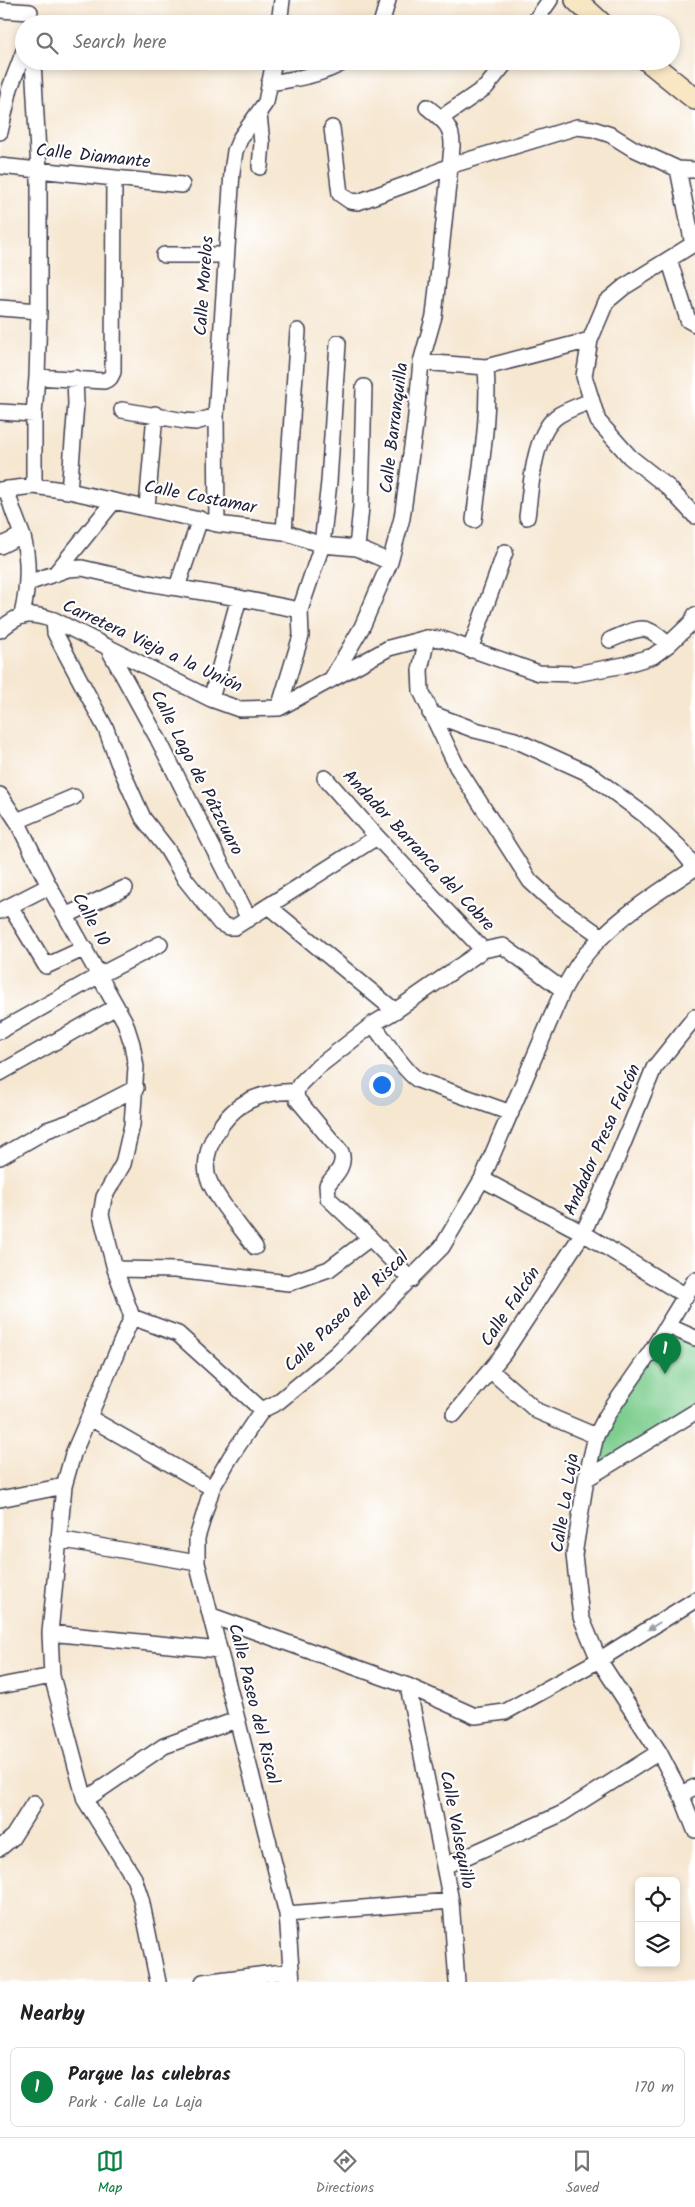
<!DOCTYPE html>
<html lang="en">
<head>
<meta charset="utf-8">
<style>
	:root { --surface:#fff; --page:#f2f2f2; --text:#202124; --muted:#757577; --line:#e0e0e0; --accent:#0b8043 }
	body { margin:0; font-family:Kalam,sans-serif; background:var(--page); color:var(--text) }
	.controls { position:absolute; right:15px; bottom:15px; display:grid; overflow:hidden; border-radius:8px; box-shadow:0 2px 8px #0003 }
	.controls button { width:45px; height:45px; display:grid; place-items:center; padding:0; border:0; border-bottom:1px solid var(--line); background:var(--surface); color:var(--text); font:25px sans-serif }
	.you { position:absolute; left:381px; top:1084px; width:18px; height:18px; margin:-12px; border:4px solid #fff; border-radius:50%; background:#1a73e8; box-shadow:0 0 0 8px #1a73e833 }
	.badge { display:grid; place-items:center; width:32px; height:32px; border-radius:50%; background:var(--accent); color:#fff; font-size:16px; font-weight:700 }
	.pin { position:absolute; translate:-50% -41px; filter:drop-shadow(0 1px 2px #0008) }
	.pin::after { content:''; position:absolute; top:26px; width:18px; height:15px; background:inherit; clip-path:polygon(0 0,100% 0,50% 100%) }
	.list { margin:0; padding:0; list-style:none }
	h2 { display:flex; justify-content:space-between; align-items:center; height:65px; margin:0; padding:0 20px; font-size:21px }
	h2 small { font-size:16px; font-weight:400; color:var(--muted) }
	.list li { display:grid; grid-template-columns:32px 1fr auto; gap:15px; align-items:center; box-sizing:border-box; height:80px; margin:0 10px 10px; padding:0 10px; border:1px solid var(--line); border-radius:8px }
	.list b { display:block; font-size:19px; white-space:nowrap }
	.list p { margin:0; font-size:16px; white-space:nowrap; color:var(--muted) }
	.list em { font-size:16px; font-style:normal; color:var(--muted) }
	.icon { flex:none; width:28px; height:28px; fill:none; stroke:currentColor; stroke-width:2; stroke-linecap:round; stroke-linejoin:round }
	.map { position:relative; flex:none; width:695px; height:1982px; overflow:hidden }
	.search { position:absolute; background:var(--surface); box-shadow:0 2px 8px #0003; left:15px; right:15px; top:15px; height:55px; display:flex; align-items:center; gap:12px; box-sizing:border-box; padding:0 18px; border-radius:28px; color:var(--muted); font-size:19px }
	.sheet { height:155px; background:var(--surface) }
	nav { display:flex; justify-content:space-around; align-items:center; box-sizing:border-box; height:70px; border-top:1px solid var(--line); background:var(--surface); font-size:14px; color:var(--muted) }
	nav a { display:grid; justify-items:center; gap:2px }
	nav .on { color:var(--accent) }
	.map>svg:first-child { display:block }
</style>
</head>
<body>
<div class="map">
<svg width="695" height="1982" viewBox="0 0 695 1982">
	<rect width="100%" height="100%" fill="#fff"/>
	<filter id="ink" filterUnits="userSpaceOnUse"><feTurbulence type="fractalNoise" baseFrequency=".02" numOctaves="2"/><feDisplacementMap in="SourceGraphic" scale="10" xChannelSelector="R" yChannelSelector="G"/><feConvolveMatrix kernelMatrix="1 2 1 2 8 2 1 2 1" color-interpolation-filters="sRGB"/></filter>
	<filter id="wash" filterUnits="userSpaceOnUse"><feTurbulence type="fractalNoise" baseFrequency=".0096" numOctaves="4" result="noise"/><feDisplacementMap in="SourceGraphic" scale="20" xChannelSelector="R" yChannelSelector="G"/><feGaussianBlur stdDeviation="1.12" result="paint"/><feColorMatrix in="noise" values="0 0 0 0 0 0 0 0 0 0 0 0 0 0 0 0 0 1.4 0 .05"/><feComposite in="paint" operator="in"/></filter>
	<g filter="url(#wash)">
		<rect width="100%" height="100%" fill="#f6e7d1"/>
		<path fill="#7dcd8e" stroke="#507864" d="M668,1326L695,1338V1411L586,1476L596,1436Z"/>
	</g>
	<g filter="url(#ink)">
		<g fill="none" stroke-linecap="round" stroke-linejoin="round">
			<defs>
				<path id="minor" d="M0,10L30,12
					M279,24L282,0
					M381,24L388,0
					M533,24L550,0
					M33,61L39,171V311L37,377L34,414V486
					M269,83C296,79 322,75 346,61
					M259,115L262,143L260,167
					M441,118L486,87L507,61
					M332,128L340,194L350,201L358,202L424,178L449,166L577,127L593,129L611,135L632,148L678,169L695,170
					M0,132L10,88L24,51
					M0,166L182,185
					M678,169L693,245
					M695,243L624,287L606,302L590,340L584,376L598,421L630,457L668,487L695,516
					M164,255H225
					M669,259L688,320L695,324
					M0,308L39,311
					M421,362L486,367L590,340
					M37,377L104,381L110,378L113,372L114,179
					M122,410L185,421L196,422L216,416
					M0,412L34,414
					M7,489C10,506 17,520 23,537C30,563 28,588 22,615
					M0,490L34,486L69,491L217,524L284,532L322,545L357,548L390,562
					M69,491L76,404L75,378
					M147,507L155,414
					M527,517C531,489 533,431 559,415C569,409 581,405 591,401
					M474,520C480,469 490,419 486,367
					M217,524L216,416L232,172L235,151L241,137L266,102L274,61
					M284,532L298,331
					M0,546L22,535
					M357,548L361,507L364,387
					M55,574L114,501
					M28,583L68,569L82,568L148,583L239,598L300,610
					M177,587L200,519
					M54,620L55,633L106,729L118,762L143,818L167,849L185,879L220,923L228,927H235L377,837
					M0,630C21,612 29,612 54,620L211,699L239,709L279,708L389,648L427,638L442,639L539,673L575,674L624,665L653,656L668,645L692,622L695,615
					M427,638L420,670L421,691L457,767L530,881L554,903L602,937
					M610,640C639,628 645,621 668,645
					M108,648L158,739L249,919
					M470,650L505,552
					M331,680L362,627L390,562L402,518L415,425L421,362L434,316L452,147C453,126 443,120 427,107
					M211,699L239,598
					M279,708L301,636L300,610L322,545L329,482L338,343
					M430,713L475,730L515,740L588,773L646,816L678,846L695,867
					M325,778L377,837L483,950
					M0,795L17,821L49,886L125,1022L132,1044L136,1067L132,1125L123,1164L104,1197L101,1215L115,1269L132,1317L73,1454L64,1486L50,1633L52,1676L85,1800L134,1878L141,1899L158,1982
					M17,821L74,797
					M10,906L46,966L85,948
					M268,906L395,1011
					M0,911L49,886
					M67,915L125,888
					M373,1024C384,1039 404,1071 418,1080L511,1113
					M0,1031L98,976L160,944
					M0,1073L116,1007
					M296,1092L300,1084L314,1070L373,1024L395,1011L483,950L503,946L563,990
					M296,1092L297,1099L341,1152C346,1166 335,1175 327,1185L328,1198L370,1238L411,1280
					M0,1157L47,1130L70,1122L136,1088
					M482,1179L583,1233L686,1296
					M255,1247C243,1230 210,1192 207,1174C202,1144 228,1108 255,1098C268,1093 282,1091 296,1092
					M115,1269L175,1270L289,1283L329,1269L370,1238
					M695,1280L654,1347L607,1415L596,1436L586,1479L574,1555L581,1617L599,1660L659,1752L681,1794L695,1830
					M132,1317L178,1334L262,1410
					M668,1326L695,1338
					M490,1370L537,1411L596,1436
					M454,1414L504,1353L583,1233L616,1161L654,1068L695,1017
					M90,1418L212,1488
					M586,1479L695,1412
					M0,1499L64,1486
					M58,1539L197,1563
					M212,1616L408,1686L475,1716L505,1712L599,1660L695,1600
					M50,1633L219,1650
					M0,1686L52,1676
					M408,1686L451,1901L457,1982
					M681,1794L695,1787
					M85,1800L164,1746L236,1720
					M0,1848L12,1838L34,1803
					M445,1866L561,1814L659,1752
					M287,1914L451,1901
					M203,1982L291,1971
					M292,1982L287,1914L197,1563V1538L212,1488L231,1456L262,1410L278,1402L336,1354L442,1247L482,1179L563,990C568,981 573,972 579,963C608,923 654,895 695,868"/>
				<path id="secondary" d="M576,0L602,24
					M648,61L695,99"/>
			</defs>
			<use href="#minor" stroke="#424052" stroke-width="18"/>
			<use href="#secondary" stroke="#424052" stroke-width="24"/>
			<use href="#minor" stroke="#fff" stroke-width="15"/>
			<use href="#secondary" stroke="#f9e7c3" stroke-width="21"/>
		</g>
		<defs><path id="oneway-solid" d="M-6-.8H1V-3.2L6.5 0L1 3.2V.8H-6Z" transform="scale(1.25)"/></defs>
		<use fill="#9c9ca7" href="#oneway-solid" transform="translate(654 1626) rotate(148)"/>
	</g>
	<g text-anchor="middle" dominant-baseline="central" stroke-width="4.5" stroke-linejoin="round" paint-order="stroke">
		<g font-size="18" fill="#22223b" stroke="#fff">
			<text transform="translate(93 157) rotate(6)">Calle Diamante</text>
			<text transform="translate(205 286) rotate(-86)">Calle Morelos</text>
			<text transform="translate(395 428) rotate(-83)">Calle Barranquilla</text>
			<text transform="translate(200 498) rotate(11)">Calle Costamar</text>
			<text transform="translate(152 647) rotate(25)">Carretera Vieja a la Unión</text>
			<text transform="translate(196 773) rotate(63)">Calle Lago de Pátzcuaro</text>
			<text transform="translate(418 851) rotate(47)">Andador Barranca del Cobre</text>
			<text transform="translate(90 920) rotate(61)">Calle 10</text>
			<text transform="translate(603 1140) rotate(-66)">Andador Presa Falcón</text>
			<text transform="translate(511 1307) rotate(-56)">Calle Falcón</text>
			<text transform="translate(347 1312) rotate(-44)">Calle Paseo del Riscal</text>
			<text transform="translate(566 1503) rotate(-81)">Calle La Laja</text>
			<text transform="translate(253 1704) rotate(76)">Calle Paseo del Riscal</text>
			<text transform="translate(456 1830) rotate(79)">Calle Valsequillo</text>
		</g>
	</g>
</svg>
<div class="controls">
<button><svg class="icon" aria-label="locate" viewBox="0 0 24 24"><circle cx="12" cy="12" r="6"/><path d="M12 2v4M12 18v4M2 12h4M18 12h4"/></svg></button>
<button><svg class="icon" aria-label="layers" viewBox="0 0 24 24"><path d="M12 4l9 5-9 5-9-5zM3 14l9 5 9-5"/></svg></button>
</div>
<div class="you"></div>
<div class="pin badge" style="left:665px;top:1374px">1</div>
<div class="search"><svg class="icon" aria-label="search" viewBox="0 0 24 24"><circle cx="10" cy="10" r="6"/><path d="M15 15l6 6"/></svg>Search here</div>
</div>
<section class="sheet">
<h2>Nearby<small></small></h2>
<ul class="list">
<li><span class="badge">1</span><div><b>Parque las culebras</b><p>Park · Calle La Laja</p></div><em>170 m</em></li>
</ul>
</section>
<nav>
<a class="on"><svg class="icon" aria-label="map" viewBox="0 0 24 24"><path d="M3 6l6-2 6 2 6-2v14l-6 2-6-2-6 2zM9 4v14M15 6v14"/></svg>Map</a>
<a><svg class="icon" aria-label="directions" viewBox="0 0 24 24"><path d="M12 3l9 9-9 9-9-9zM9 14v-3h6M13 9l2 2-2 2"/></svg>Directions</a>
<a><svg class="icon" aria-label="saved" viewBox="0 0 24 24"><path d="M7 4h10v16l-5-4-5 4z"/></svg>Saved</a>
</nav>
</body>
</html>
